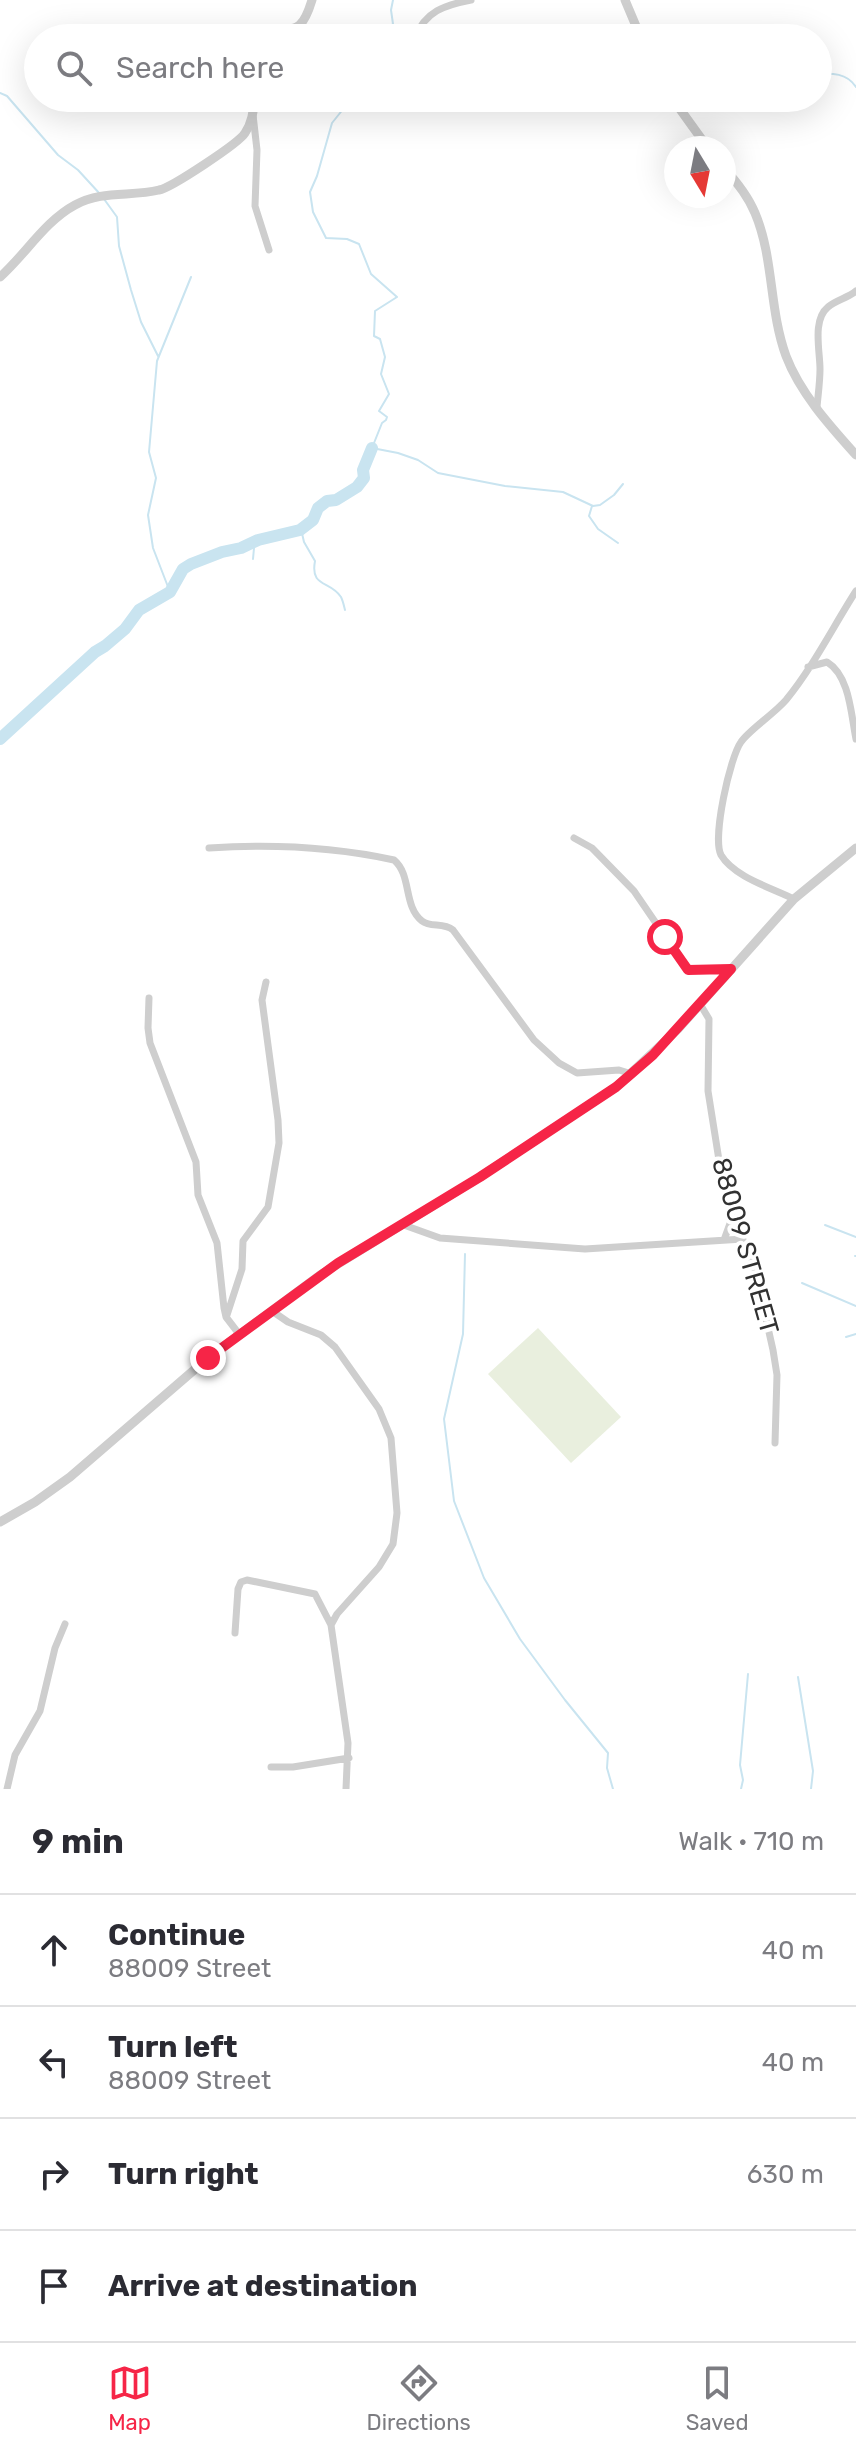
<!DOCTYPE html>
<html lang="en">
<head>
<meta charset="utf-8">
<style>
	:root { --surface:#fff; --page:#f7f7f7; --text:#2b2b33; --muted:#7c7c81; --line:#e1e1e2; --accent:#f62547 }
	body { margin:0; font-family:Rubik,sans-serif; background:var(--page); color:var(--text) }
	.compass { position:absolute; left:664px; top:136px; width:72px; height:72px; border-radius:50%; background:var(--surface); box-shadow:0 8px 32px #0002; rotate:170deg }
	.stop { position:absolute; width:24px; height:24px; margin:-18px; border:6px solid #f62547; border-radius:50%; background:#fff }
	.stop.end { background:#f62547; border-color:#fff; box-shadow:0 2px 8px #0008 }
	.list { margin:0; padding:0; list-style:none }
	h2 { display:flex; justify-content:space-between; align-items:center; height:104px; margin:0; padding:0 32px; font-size:34px }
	h2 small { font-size:26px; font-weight:400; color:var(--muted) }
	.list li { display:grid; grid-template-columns:52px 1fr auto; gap:24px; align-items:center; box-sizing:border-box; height:112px; padding:0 32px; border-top:2px solid var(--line) }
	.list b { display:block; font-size:30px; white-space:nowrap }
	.list p { margin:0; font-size:26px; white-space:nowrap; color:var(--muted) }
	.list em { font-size:26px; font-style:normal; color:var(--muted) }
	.icon { flex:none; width:44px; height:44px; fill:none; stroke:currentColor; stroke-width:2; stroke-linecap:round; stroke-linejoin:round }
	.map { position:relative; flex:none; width:856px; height:1789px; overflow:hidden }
	.search { position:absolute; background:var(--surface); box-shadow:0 8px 32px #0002; left:24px; right:24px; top:24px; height:88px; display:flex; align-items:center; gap:20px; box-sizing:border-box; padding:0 28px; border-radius:44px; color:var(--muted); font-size:30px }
	.sheet { height:552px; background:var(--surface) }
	nav { display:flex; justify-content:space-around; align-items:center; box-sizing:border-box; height:112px; border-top:2px solid var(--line); background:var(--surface); font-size:22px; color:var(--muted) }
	nav a { display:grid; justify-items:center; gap:4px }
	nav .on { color:var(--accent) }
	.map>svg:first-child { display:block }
</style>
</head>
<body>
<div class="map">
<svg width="856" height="1789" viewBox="0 0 856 1789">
	<rect width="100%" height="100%" fill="#fff"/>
	<path fill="#e9efde" d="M538,1328L621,1417L571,1463L488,1374Z"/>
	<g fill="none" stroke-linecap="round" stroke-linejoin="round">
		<path stroke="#c9e4f0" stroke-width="2" d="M379,38L382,32L393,24L391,10L393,0
			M818,74C832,73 847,73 856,87
			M0,93L7,96L58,155L78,170L100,194
			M352,98L332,123L317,176L310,192L313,212L326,238L347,239L359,244L371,274L397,297L375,311L374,336L380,339L385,357L381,374L389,394L379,411L387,417L386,420L382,423L372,448L398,453L418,460L438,473L505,486L563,492L593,506L600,505L614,495L623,484
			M104,199L117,217L119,246L131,290L141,322L158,356
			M592,506L589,516L598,529L618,543
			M301,529L304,542L315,561C310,588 330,580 341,597C343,601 344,606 345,610
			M249,545L254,548L253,559
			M170,592L153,548L148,515L156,478L149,452L157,361L191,277
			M825,1225L856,1237
			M465,1254L463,1334L444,1419L454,1501L484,1578L520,1639L565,1700L608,1753L607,1768L613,1789
			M855,1256H856
			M802,1283L856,1306
			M846,1337L856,1334
			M798,1677L813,1771L811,1789
			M741,1789L743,1780L740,1765L748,1674"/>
		<path stroke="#c9e4f0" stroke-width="12" d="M0,739L95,652L105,646L125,629L139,610L170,592L183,569L191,564L222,552L241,548L258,540L300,530L313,520L318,508L327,501L336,500L357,487L364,478L363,470L372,448"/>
		<path stroke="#cecece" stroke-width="7" d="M415,38C425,11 445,5 471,0
			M253,115L257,150L255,206L269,250
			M817,407C818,395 820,382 820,369C820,351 812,320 828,307C836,300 848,298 856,291
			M808,667L827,662C850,676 851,715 856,739
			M574,838L592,848L634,891L688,970L731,969
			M209,848C270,844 334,847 394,860C412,875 403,906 422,921C431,928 443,922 453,930L534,1040L559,1063L577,1073L619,1070L632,1074
			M794,899C772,888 734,877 721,855C712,838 730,757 741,742C749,730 774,714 786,700C813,667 833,627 856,591
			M149,998L148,1028L150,1043L196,1162L198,1195L217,1243L224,1308L226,1317L239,1334
			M700,1004L709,1019L708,1091L725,1198L755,1270L773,1350L777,1375L775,1443
			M401,1224L440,1238L585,1249L743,1239
			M724,1240L732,1218
			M272,1311L288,1322L321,1335L335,1347L379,1409L391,1438L397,1513L393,1544L379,1567L337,1614L331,1625L348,1743L346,1789
			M227,1315L242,1269L243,1241L268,1207L279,1143L278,1120L262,1000L266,982
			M235,1633L238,1589L241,1582L247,1580L315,1594L331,1625
			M271,1767H293L349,1758
			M7,1789L15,1755L40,1711L55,1648L65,1624"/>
		<path stroke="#cecece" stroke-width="9" d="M625,0L641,38
			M263,38C288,18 298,46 312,0
			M672,98L708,148
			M724,168C736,181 748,196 755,213C774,258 769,310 786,356C800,393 830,426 856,455
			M0,277C25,255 45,221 75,205C102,190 131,197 159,190C171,188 239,143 245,133C252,123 254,110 254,98
			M0,1522L35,1502L70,1477L208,1358L320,1275L480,1177L616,1087L678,1029L794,899L856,848"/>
	</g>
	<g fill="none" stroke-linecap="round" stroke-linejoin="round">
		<path stroke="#f62547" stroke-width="10" d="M208,1358L338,1263L480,1177L616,1087L653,1055L731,969L688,970L665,937"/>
	</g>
	<g text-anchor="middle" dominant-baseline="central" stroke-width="8" stroke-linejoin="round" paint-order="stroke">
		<g font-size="26" fill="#313131" stroke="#fff">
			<text transform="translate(745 1246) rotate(74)">88009 STREET</text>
		</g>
	</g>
</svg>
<svg class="compass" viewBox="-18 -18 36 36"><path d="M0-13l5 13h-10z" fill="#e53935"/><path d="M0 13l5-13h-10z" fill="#7c7c81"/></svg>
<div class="stop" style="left:665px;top:937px"></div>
<div class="stop end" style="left:208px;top:1358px"></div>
<div class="search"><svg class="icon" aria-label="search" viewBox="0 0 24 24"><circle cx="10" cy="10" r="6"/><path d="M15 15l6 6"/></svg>Search here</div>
</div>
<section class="sheet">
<h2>9 min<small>Walk · 710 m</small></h2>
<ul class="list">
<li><svg class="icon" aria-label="ahead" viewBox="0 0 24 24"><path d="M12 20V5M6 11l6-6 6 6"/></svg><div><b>Continue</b><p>88009 Street</p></div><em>40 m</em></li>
<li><svg class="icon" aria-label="left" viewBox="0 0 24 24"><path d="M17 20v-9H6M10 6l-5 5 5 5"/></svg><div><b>Turn left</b><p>88009 Street</p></div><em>40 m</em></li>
<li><svg class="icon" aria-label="right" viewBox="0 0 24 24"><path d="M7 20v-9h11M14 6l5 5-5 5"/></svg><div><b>Turn right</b></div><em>630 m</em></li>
<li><svg class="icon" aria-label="arrive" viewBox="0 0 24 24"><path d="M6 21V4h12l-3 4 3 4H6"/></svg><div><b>Arrive at destination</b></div></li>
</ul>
</section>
<nav>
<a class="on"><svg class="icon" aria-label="map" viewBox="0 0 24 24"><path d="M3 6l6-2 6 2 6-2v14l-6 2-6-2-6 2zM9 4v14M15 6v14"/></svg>Map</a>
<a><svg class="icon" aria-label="directions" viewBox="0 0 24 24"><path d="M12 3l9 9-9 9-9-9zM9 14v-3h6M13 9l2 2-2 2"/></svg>Directions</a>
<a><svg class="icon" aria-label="saved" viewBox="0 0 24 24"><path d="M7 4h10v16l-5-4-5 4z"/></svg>Saved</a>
</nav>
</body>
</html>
